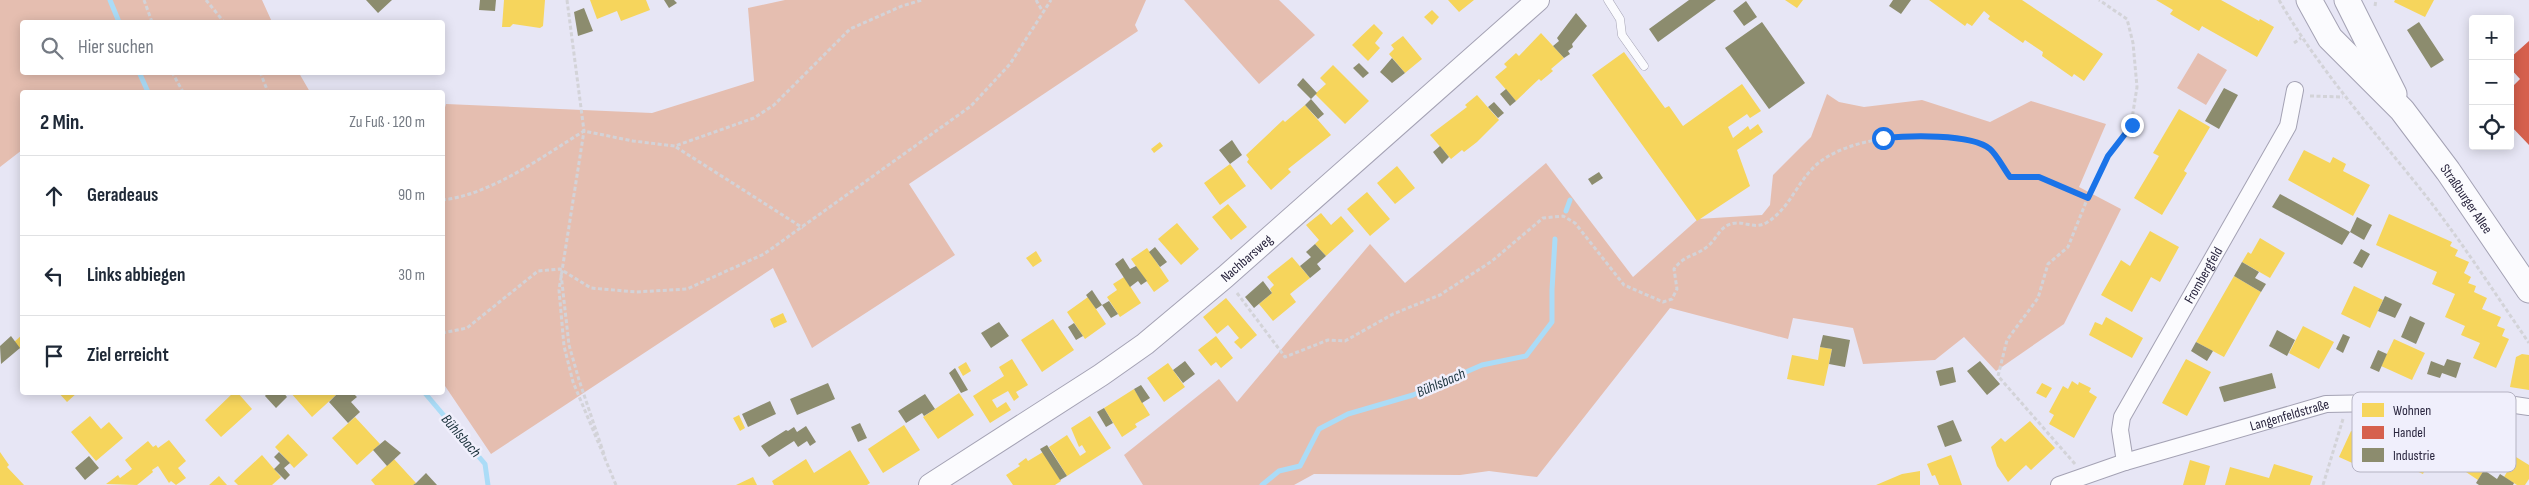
<!DOCTYPE html>
<html lang="de">
<head>
<meta charset="utf-8">
<style>
	:root { --surface:#fff; --page:#f2f2f3; --text:#1f2937; --muted:#747a83; --line:#e0e1e3 }
	body { margin:0; font-family:"Sofia Sans Condensed",sans-serif; background:var(--page); color:var(--text) }
	.controls { position:absolute; right:15px; top:15px; display:grid; overflow:hidden; border-radius:5px; box-shadow:0 2px 12px #0003 }
	.controls button { width:45px; height:45px; display:grid; place-items:center; padding:0; border:0; border-bottom:1px solid var(--line); background:var(--surface); color:var(--text); font:25px sans-serif }
	.stop { position:absolute; width:15px; height:15px; margin:-11px; border:4px solid #1a73e8; border-radius:50%; background:#fff }
	.stop.end { background:#1a73e8; border-color:#fff; box-shadow:0 1px 5px #0008 }
	.list { margin:0; padding:0; list-style:none }
	h2 { display:flex; justify-content:space-between; align-items:center; height:65px; margin:0; padding:0 20px; font-size:21px }
	h2 small { font-size:16px; font-weight:400; color:var(--muted) }
	.list li { display:grid; grid-template-columns:32px 1fr auto; gap:15px; align-items:center; box-sizing:border-box; height:80px; padding:0 20px; border-top:1px solid var(--line) }
	.list b { display:block; font-size:19px; white-space:nowrap }
	.list em { font-size:16px; font-style:normal; color:var(--muted) }
	.icon { flex:none; width:28px; height:28px; fill:none; stroke:currentColor; stroke-width:2; stroke-linecap:round; stroke-linejoin:round }
	.map { position:relative; flex:none; width:2529px; height:485px; overflow:hidden }
	.search { position:absolute; background:var(--surface); box-shadow:0 2px 12px #0003; left:20px; top:20px; width:425px; height:55px; display:flex; align-items:center; gap:12px; box-sizing:border-box; padding:0 18px; border-radius:5px; color:var(--muted); font-size:19px }
	.panel { position:absolute; background:var(--surface); box-shadow:0 2px 12px #0003; left:20px; top:90px; width:425px; height:305px; border-radius:5px }
	.map>svg:first-child { display:block }
</style>
</head>
<body>
<div class="map">
<svg width="2529" height="485" viewBox="0 0 2529 485">
	<rect width="100%" height="100%" fill="#e7e6f5"/>
	<path fill="#e5beb0" d="M0,0H262L272,22H22V72L299,73L310,92H22V150L0,167Z
		M785,0H1146L1135,25L1138,31L909,184L955,255L812,348L773,268L491,454L443,383L442,117L446,104L652,113L754,81L748,8Z
		M1184,0H1279L1315,35L1259,84Z
		M2198,53L2227,70L2206,105L2177,88Z
		M1827,94L1839,102L1864,107L1922,100L1990,122L2031,101L2106,124L2079,187L2121,209L2064,324L1996,371L1964,337L1935,360L1863,364L1853,328L1793,318L1788,339L1670,308L1537,477L1489,471L1460,475L1314,474L1294,485H1143L1124,455L1219,379L1237,402L1370,244L1405,283L1546,163L1633,277L1698,219L1762,215L1770,205L1773,175L1811,137Z"/>
	<path fill="#f6d55c" d="M504,0H545L543,26L540,28L513,24L510,27H502Z
		M590,0H646L650,10L621,21L617,11L597,19Z
		M1448,0H1474L1459,12Z
		M1785,0H1803L1797,8Z
		M1929,0H2022L2103,54L2084,81L2074,74L2072,77L2042,56L2043,52L2025,40L2023,43L1988,19L1990,16L1984,11L1972,26L1967,23L1965,26Z
		M2156,0H2221L2259,21L2260,19L2274,27L2257,57L2202,26L2199,31L2170,14L2173,10Z
		M2395,0H2434L2425,17L2394,2Z
		M1432,10L1439,17L1432,25L1424,17Z
		M1374,24L1383,33L1375,43L1380,48L1368,61L1352,45Z
		M1541,33L1564,58L1551,69L1553,71L1541,81L1539,79L1516,101L1495,77L1507,67L1504,64L1516,53L1519,56Z
		M1403,36L1422,59L1405,73L1389,54L1394,49L1391,45Z
		M1624,52L1665,108L1669,106L1683,126L1742,84L1761,111L1750,118L1747,114L1728,127L1733,138L1748,126L1750,130L1758,124L1763,132L1737,150L1750,186L1697,221L1592,75Z
		M1333,65L1369,101L1345,124L1315,94L1326,84L1320,78Z
		M1477,95L1499,120L1477,142L1464,152L1462,150L1451,159L1430,135L1467,107L1465,105Z
		M1305,105L1331,135L1288,169L1291,172L1271,190L1247,162L1249,159L1246,155L1283,120L1285,122Z
		M2179,109L2210,127L2184,171L2187,173L2162,215L2134,198L2159,156L2153,153Z
		M1160,142L1163,146L1154,153L1151,149Z
		M2304,150L2330,163L2333,157L2346,164L2343,171L2370,185L2353,216L2288,180Z
		M1230,164L1246,186L1220,205L1204,183Z
		M1397,166L1415,188L1395,204L1377,183Z
		M1367,192L1390,219L1370,236L1347,209Z
		M1228,204L1247,227L1231,240L1212,217Z
		M1321,213L1331,225L1341,216L1354,231L1326,256L1315,244L1319,240L1306,225Z
		M2389,214L2452,242L2450,246L2458,250L2455,256L2469,262L2464,273L2471,277L2468,283L2476,286L2474,292L2487,298L2482,309L2501,317L2497,326L2505,329L2502,336L2509,339L2496,368L2473,358L2480,343L2461,335L2465,326L2445,317L2455,294L2432,284L2437,272L2376,245Z
		M1177,223L1199,249L1181,265L1158,239Z
		M2150,231L2179,247L2160,282L2151,277L2132,312L2101,295L2121,260L2130,266Z
		M2260,238L2285,253L2270,278L2242,262L2248,252L2251,254Z
		M1147,248L1169,281L1154,292L1131,259Z
		M1036,251L1042,261L1033,267L1026,258Z
		M1292,257L1310,278L1290,294L1296,302L1273,321L1259,304L1272,293L1270,289L1274,285L1267,277Z
		M2234,276L2261,292L2224,357L2196,342Z
		M1124,277L1141,303L1120,317L1107,297L1117,290L1113,284Z
		M2354,286L2383,300L2370,328L2341,314Z
		M1088,297L1106,324L1085,339L1067,312Z
		M1226,298L1257,335L1241,349L1234,342L1239,338L1228,325L1217,334L1203,317Z
		M783,313L787,322L774,328L770,319Z
		M2106,317L2143,338L2132,358L2089,335L2095,322L2102,325Z
		M1053,319L1074,350L1042,372L1021,340Z
		M2303,326L2334,342L2319,369L2289,353Z
		M22,335V351L14,342Z
		M1216,336L1233,358L1221,368L1216,362L1211,366L1198,350Z
		M2394,339L2425,353L2412,380L2381,366Z
		M1820,347L1832,349L1824,386L1787,379L1792,355L1818,360Z
		M2522,354L2529,355V390L2510,387L2516,357Z
		M1012,359L1028,385L1016,392L1019,397L1014,401L1008,391L992,400L997,408L1006,402L1011,410L990,423L973,396L1004,376L999,367Z
		M2186,359L2211,372L2187,416L2162,403Z
		M966,362L971,371L963,376L958,367Z
		M1168,363L1185,387L1164,402L1147,378Z
		M2072,381L2078,385L2079,382L2091,388L2089,392L2097,397L2074,438L2049,424L2054,415L2049,412L2063,386L2068,389Z
		M2042,383L2052,388L2046,398L2036,393Z
		M1134,389L1150,415L1135,424L1137,427L1122,437L1104,408Z
		M58,392H78L67,402Z
		M234,392H237L252,409L221,437L205,420Z
		M290,392H333L336,395L312,417Z
		M959,393L974,415L938,439L923,417Z
		M739,415L745,428L740,431L733,418Z
		M90,416L101,429L109,422L123,438L96,461L71,432Z
		M1090,416L1111,448L1067,476L1049,447L1067,435L1080,456L1086,452L1082,445L1079,447L1071,428Z
		M355,417L380,444L357,465L332,438Z
		M2030,421L2055,448L2031,470L2026,465L2008,482L1997,466L1991,447L2001,438L2005,442Z
		M904,425L920,450L883,473L868,449Z
		M2351,431L2382,445L2385,438L2399,445L2405,433L2435,447L2423,474L2392,460L2387,471L2373,465L2370,471L2339,457Z
		M288,434L308,455L294,468L275,447Z
		M169,440L186,461L178,468L186,478L176,485L171,481L169,483L158,466L152,470L153,472L137,485L106,484L118,475L120,478L132,469L125,460L148,441L153,447L156,445L158,448Z
		M2469,447L2490,461L2478,480L2457,466Z
		M850,450L870,483L867,485H774L772,481L806,459L814,473Z
		M0,452L9,465L7,467L24,485H0Z
		M1043,452L1061,481L1055,485H1013L1006,475L1020,466L1018,464L1026,458L1028,461Z
		M262,455L281,477L272,485H238L234,481Z
		M1951,455L1962,485H1939L1935,475L1932,476L1927,464Z
		M2516,457L2529,465V479L2525,485H2517L2504,477Z
		M394,459L416,483L413,485H375L371,480Z
		M2190,460L2210,466L2205,485H2183Z
		M2274,464L2313,476L2310,485H2225L2230,467L2269,478Z
		M1920,471V485H1876L1902,474Z
		M219,476L227,485H209Z
		M753,477L757,485H736Z"/>
	<path fill="#d6604d" d="M2529,41V145L2510,125V89L2520,79L2510,68V58Z"/>
	<path fill="#8c8c6e" d="M366,0H392L378,13Z
		M480,0H496L495,11L479,10Z
		M664,0H674L677,3L669,8Z
		M1689,0H1716L1658,42L1649,29Z
		M1893,0H1911L1901,14L1889,6Z
		M1746,1L1757,17L1744,26L1733,11Z
		M584,8L593,31L578,36L574,12Z
		M1576,13L1587,26L1572,44L1573,47L1568,51L1570,54L1564,58L1553,46L1559,41L1557,38Z
		M1762,22L1805,83L1769,109L1725,48Z
		M2419,22L2444,60L2431,68L2407,30Z
		M1392,58L1405,73L1392,83L1380,72Z
		M1359,63L1369,73L1363,78L1353,68Z
		M1303,78L1317,93L1311,99L1297,85Z
		M2224,88L2238,95L2219,129L2205,121Z
		M1506,89L1516,101L1510,106L1500,94Z
		M1311,99L1324,114L1318,119L1305,105Z
		M1494,102L1504,113L1498,118L1488,107Z
		M1232,140L1242,155L1230,164L1219,150Z
		M1440,146L1449,157L1442,164L1433,152Z
		M1599,172L1603,178L1592,185L1588,179Z
		M2280,194L2350,232L2342,245L2272,207Z
		M2357,217L2372,225L2364,240L2350,232Z
		M1315,244L1326,256L1317,264L1321,269L1310,278L1300,266L1311,257L1306,252Z
		M1155,247L1167,262L1160,267L1149,252Z
		M2361,249L2370,254L2362,268L2353,263Z
		M1123,258L1130,269L1136,266L1147,281L1141,285L1138,281L1130,287L1115,264Z
		M2242,262L2259,272L2255,278L2266,284L2261,292L2234,276Z
		M1263,281L1272,293L1254,308L1245,297Z
		M1092,290L1102,305L1096,309L1086,295Z
		M2385,296L2402,304L2395,318L2378,311Z
		M1109,301L1118,314L1111,318L1102,305Z
		M2410,316L2425,323L2416,344L2401,337Z
		M999,322L1009,336L991,348L981,333Z
		M1074,323L1083,336L1076,340L1068,327Z
		M2277,330L2295,340L2287,356L2269,346Z
		M2343,334L2350,337L2343,353L2336,349Z
		M1823,335L1850,340L1845,367L1829,364L1832,349L1820,347Z
		M11,336L20,348L1,364L0,346Z
		M2196,342L2213,351L2207,361L2191,351Z
		M2378,350L2387,354L2379,372L2370,368Z
		M2447,359L2461,363L2456,378L2442,373L2440,378L2427,374L2431,361L2444,366Z
		M1185,361L1195,374L1183,383L1173,370Z
		M1980,361L2000,384L1987,395L1967,371Z
		M1953,367L1956,382L1940,386L1936,371Z
		M955,368L968,390L961,393L949,373Z
		M2272,373L2276,388L2224,402L2219,387Z
		M828,383L835,399L797,415L790,399Z
		M1141,385L1150,398L1142,403L1134,389Z
		M268,392H283L287,397L276,408L265,396Z
		M339,392H352L357,397L351,402L360,412L348,423L329,402Z
		M925,394L935,409L924,416L922,413L906,423L898,411Z
		M770,401L776,414L748,427L742,414Z
		M1104,408L1113,423L1106,427L1097,412Z
		M1953,420L1962,441L1945,447L1937,426Z
		M860,423L867,438L858,442L851,427Z
		M806,426L816,442L810,446L807,441L798,447L794,441L769,457L761,446L786,430L788,431L794,427L797,432Z
		M385,440L401,453L387,466L373,450Z
		M1047,445L1067,476L1060,480L1040,449Z
		M279,452L290,463L284,468L290,475L285,480L274,469L280,463L274,457Z
		M89,456L99,468L85,480L75,468Z
		M2484,470L2497,479L2500,474L2514,483L2513,485H2479L2476,483Z
		M426,473L437,485H413L416,483Z"/>
	<g fill="none" stroke-linecap="round" stroke-linejoin="round">
		<path stroke="#abdcf7" stroke-width="5" d="M110,0L119,22
			M139,72L148,92
			M1566,211L1570,200
			M424,392L485,464L488,485
			M1262,485L1279,471L1300,466L1319,429L1348,414L1413,395L1482,365L1526,356L1552,322V290L1555,239"/>
		<defs>
			<path id="lane" d="M1608,0L1620,19L1622,35L1644,66"/>
			<g id="street">
				<path id="s1" d="M2125,462L2120,430L2122,417L2288,126L2295,90"/>
				<path id="s2" d="M2059,485L2125,462L2326,404L2488,401L2529,407"/>
			</g>
			<g id="secondary">
				<path id="s3" d="M930,485L1101,375L1145,344L1225,277L1538,0"/>
			</g>
			<g id="primary">
				<path id="s4" d="M2309,0L2330,38L2402,110L2448,171L2529,290"/>
				<path d="M2347,0L2394,94"/>
			</g>
		</defs>
		<use href="#lane" stroke="#a4a2b4" stroke-width="9"/>
		<use href="#street" stroke="#a4a2b4" stroke-width="18"/>
		<use href="#secondary" stroke="#a4a2b4" stroke-width="24"/>
		<use href="#primary" stroke="#a4a2b4" stroke-width="27"/>
		<path stroke="#d3d3d8" stroke-width="3" stroke-dasharray="4 2.5" stroke-linecap="butt" d="M144,0L152,22
			M206,0L224,22
			M567,0L584,131L559,290L564,346L573,382L616,485
			M1036,0L1043,12
			M2279,0C2320,71 2371,127 2422,191C2460,239 2494,292 2529,343
			M2375,6L2376,0
			M2294,43L2301,38
			M172,72L183,92
			M260,72L268,92
			M2310,96L2343,97
			M676,147L803,228
			M442,200C491,195 543,156 584,131L633,141L675,146L754,118L774,105L850,29L902,6L922,0
			M561,274L569,345L579,380L605,457
			M1237,293L1285,357L1328,340L1345,341L1393,314L1440,295L1492,261L1543,218L1563,216L1575,223L1624,285L1663,302L1672,299L1677,289L1674,269C1685,254 1695,257 1708,246C1718,238 1720,224 1736,223C1746,222 1755,229 1766,223C1788,210 1795,187 1812,169C1843,135 1931,129 1972,143C1977,144 1986,145 1990,149C1998,156 2003,169 2010,177H2039L2088,197
			M442,333L467,328L538,271L560,269L591,288L636,292L687,289L764,254L971,106L1010,64L1051,0
			M2075,464L1998,376L2007,340L2038,298L2048,264L2068,247L2088,197L2108,156L2131,125L2137,87L2133,43L2127,19L2099,0
			M2323,485L2343,419"/>
		<use href="#lane" stroke="#fbfbfe" stroke-width="8"/>
		<use href="#street" stroke="#fbfbfe" stroke-width="16"/>
		<use href="#secondary" stroke="#fbfbfe" stroke-width="22"/>
		<use href="#primary" stroke="#fbfbfe" stroke-width="25"/>
	</g>
	<g fill="none" stroke-linecap="round" stroke-linejoin="round">
		<path stroke="#1a73e8" stroke-width="6" d="M1883,138C1907,136 1971,133 1990,149C1997,155 2004,169 2010,177H2039L2088,198L2108,156L2132,125"/>
	</g>
	<g text-anchor="middle" dominant-baseline="central" stroke-width="5" stroke-linejoin="round" paint-order="stroke">
		<g font-size="14" fill="#2a263f" stroke="#f0effc">
			<text stroke="none"><textPath href="#s4" startOffset="255">Straßburger Allee</textPath></text>
			<text stroke="none"><textPath href="#s3" startOffset="390">Nachbarsweg</textPath></text>
			<text stroke="none"><textPath href="#s1" startOffset="209">Frombergfeld</textPath></text>
			<text stroke="none"><textPath href="#s2" startOffset="241">Langenfeldstraße</textPath></text>
		</g>
		<g font-size="15" font-style="italic" fill="#1b323c" stroke="#f0effc">
			<text transform="translate(1441 383) rotate(-23)">Bühlsbach</text>
			<text transform="translate(461 436) rotate(49)">Bühlsbach</text>
		</g>
	</g>
	<rect x="2352" y="392" width="164" height="80" rx="8" fill="#f0effc" stroke="#b5b3c3" stroke-width="1"/>
	<rect x="2362" y="403" width="22" height="14" fill="#f6d55c"/>
	<rect x="2362" y="426" width="22" height="13" fill="#d6604d"/>
	<rect x="2362" y="448" width="22" height="14" fill="#8c8c6e"/>
	<g font-size="14" fill="#2a263f">
		<text x="2393" y="415">Wohnen</text>
		<text x="2393" y="437">Handel</text>
		<text x="2393" y="460">Industrie</text>
	</g>
</svg>
<div class="controls">
<button>+</button>
<button>−</button>
<button><svg class="icon" aria-label="locate" viewBox="0 0 24 24"><circle cx="12" cy="12" r="6"/><path d="M12 2v4M12 18v4M2 12h4M18 12h4"/></svg></button>
</div>
<div class="stop" style="left:1883px;top:138px"></div>
<div class="stop end" style="left:2132px;top:125px"></div>
<div class="search"><svg class="icon" aria-label="search" viewBox="0 0 24 24"><circle cx="10" cy="10" r="6"/><path d="M15 15l6 6"/></svg>Hier suchen</div>
<section class="panel">
<h2>2 Min.<small>Zu Fuß · 120 m</small></h2>
<ul class="list">
<li><svg class="icon" aria-label="ahead" viewBox="0 0 24 24"><path d="M12 20V5M6 11l6-6 6 6"/></svg><div><b>Geradeaus</b></div><em>90 m</em></li>
<li><svg class="icon" aria-label="left" viewBox="0 0 24 24"><path d="M17 20v-9H6M10 6l-5 5 5 5"/></svg><div><b>Links abbiegen</b></div><em>30 m</em></li>
<li><svg class="icon" aria-label="arrive" viewBox="0 0 24 24"><path d="M6 21V4h12l-3 4 3 4H6"/></svg><div><b>Ziel erreicht</b></div></li>
</ul>
</section>
</div>
</body>
</html>
